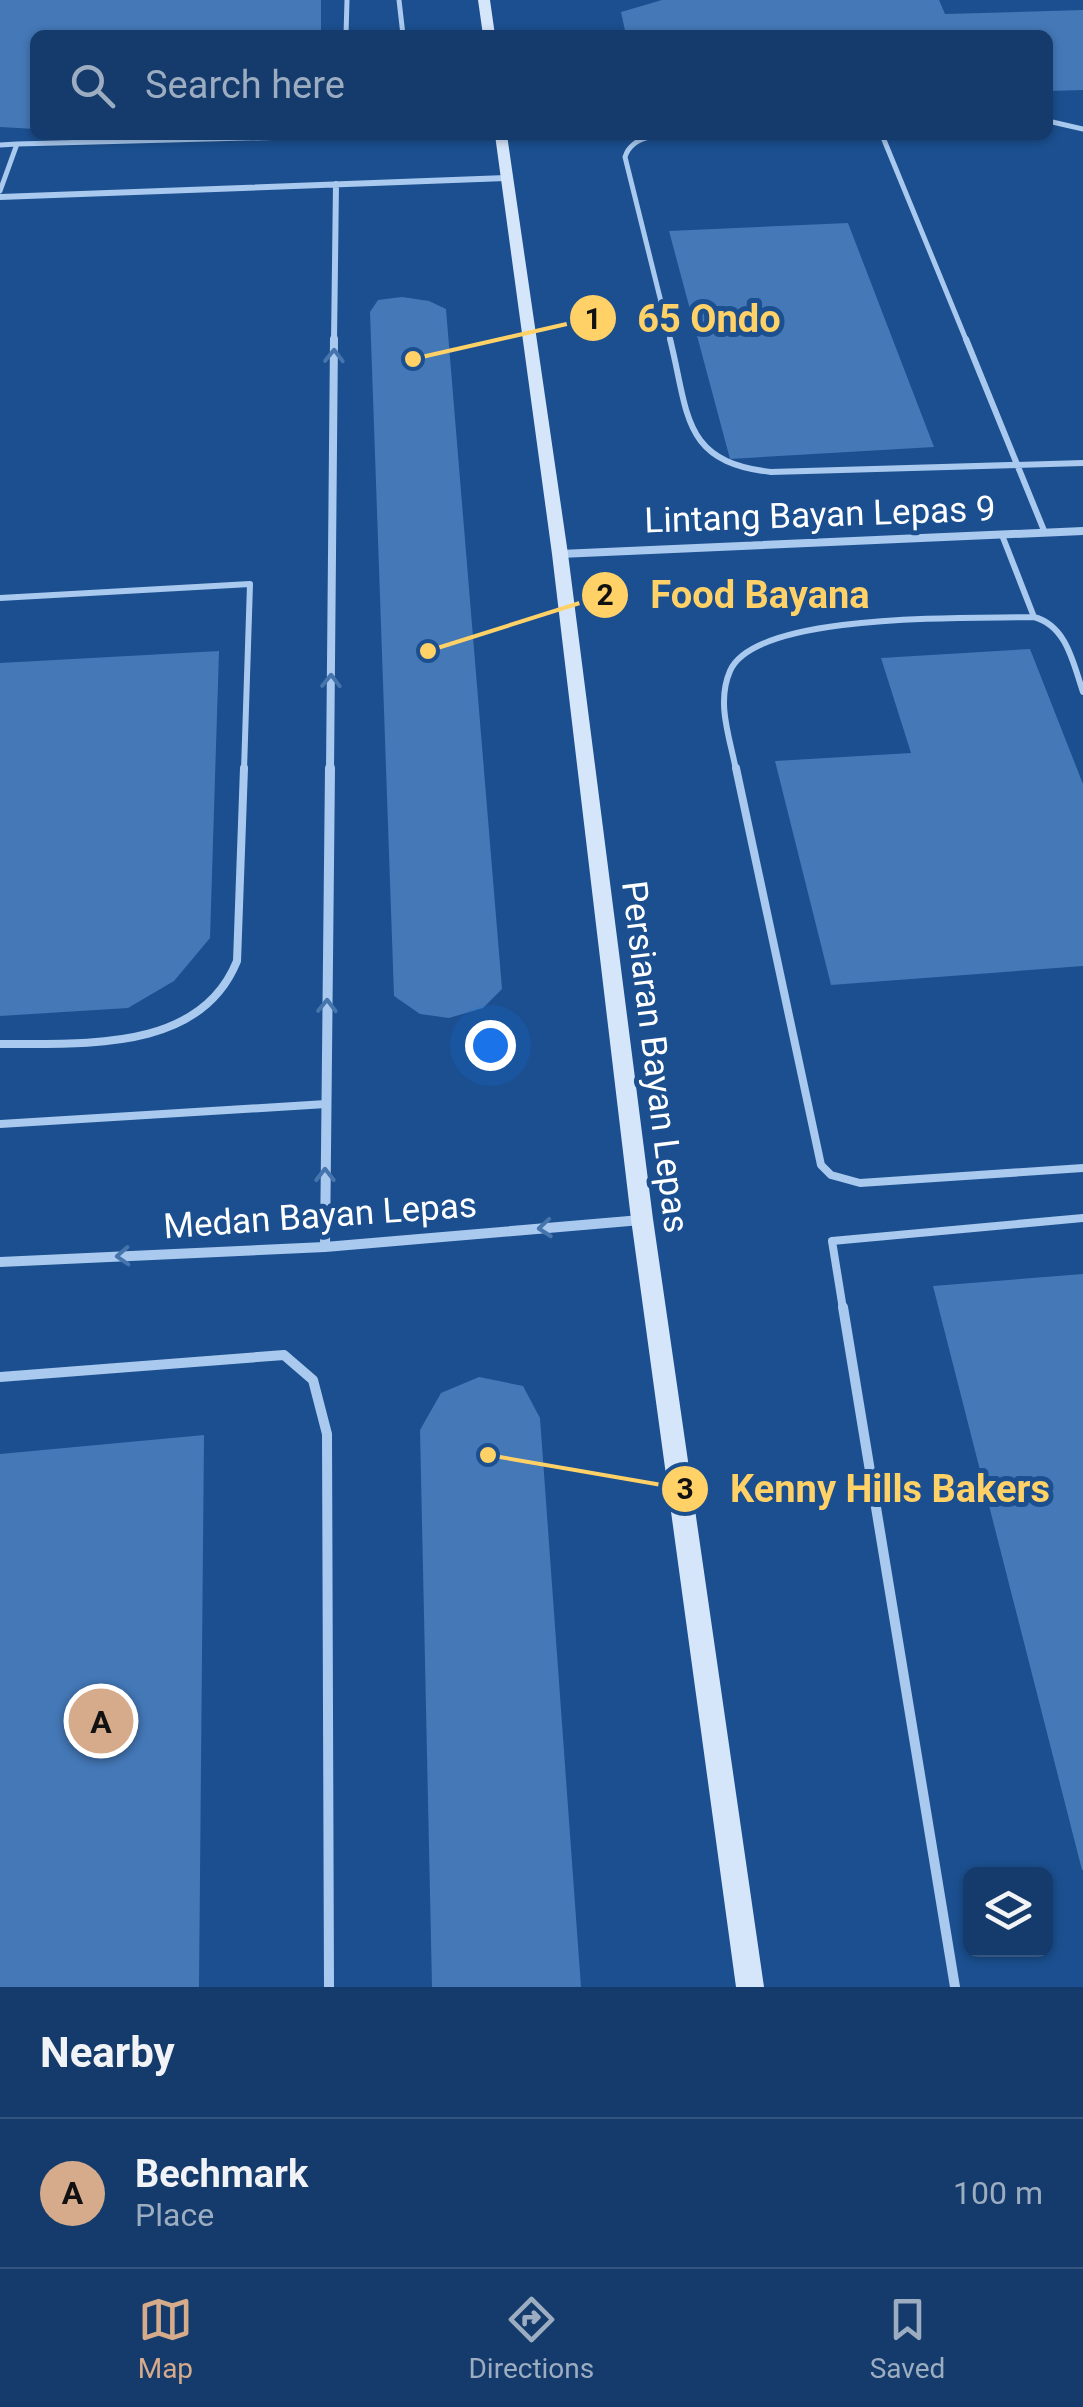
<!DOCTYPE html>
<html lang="en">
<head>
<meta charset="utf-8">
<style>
	:root { --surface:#143b6b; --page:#214673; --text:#f1f3f6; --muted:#9dadc1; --line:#33557e; --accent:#d6ab8b }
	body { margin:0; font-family:Roboto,sans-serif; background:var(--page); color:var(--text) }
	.controls { position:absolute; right:30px; bottom:30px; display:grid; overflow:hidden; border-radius:15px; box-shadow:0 2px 8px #0004 }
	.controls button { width:90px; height:90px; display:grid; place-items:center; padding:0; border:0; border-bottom:2px solid var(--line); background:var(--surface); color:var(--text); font:50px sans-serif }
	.you { position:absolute; left:490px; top:1045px; width:35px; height:35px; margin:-25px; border:8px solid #fff; border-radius:50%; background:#1a73e8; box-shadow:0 0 0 15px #1a73e833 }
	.badge { display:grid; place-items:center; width:65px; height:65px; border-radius:50%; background:var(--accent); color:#111; font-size:32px; font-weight:700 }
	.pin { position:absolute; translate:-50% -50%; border:5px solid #fff; box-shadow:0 2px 10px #0006 }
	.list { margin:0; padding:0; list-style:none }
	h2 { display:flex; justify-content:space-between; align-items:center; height:130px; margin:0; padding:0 40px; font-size:42px }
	h2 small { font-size:32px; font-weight:400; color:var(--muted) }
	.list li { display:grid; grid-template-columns:65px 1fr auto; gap:30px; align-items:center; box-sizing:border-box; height:150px; padding:0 40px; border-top:2px solid var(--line) }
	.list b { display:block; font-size:38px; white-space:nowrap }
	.list p { margin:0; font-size:32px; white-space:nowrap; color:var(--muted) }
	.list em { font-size:32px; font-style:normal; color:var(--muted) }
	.icon { flex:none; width:55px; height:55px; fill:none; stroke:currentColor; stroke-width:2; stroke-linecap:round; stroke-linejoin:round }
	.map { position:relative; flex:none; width:1083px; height:1987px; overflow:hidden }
	.search { position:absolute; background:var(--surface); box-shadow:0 2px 8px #0004; left:30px; right:30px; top:30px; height:110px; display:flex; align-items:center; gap:25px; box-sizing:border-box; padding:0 35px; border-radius:15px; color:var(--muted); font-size:38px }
	.sheet { height:280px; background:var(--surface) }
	nav { display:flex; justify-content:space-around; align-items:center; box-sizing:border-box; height:140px; border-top:2px solid var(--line); background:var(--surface); font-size:28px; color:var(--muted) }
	nav a { display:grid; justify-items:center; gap:5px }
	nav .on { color:var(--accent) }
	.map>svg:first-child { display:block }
</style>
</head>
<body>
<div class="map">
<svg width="1083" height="1987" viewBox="0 0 1083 1987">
	<rect width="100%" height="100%" fill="#1b4f8f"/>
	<path fill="#4478b7" d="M0,0H321V35H35V129L0,127Z
		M662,0H939L945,14L1083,10V90L1048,91V35H626L621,12Z
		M848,223L934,447L730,459L669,231Z
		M402,297L429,301L446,309L502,989L483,1008L449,1018L420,1014L394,996L370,312L378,300Z
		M1030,649L1083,784V966L831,985L775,761L911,753L881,658Z
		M219,651L210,938L174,981L128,1008L0,1016V663Z
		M1083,1274V1870H1082L933,1286Z
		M479,1377L523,1386L540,1418L581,1987H432L420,1430L441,1393Z
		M204,1435L199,1987H0V1454Z"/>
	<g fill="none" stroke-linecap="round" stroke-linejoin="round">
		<path stroke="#a9c9ee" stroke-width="5" d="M399,0L403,35
			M346,35L347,0
			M1048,121L1083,129
			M882,135L967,342
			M0,145L17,144
			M0,191L17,144L366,135
			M671,342L625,157C634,128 679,136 704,135"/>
		<path stroke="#a9c9ee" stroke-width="6" d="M670,339C689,414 681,462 771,472L1083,463
			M966,339L1045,533
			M1002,535L1034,617
			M0,598L250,584L244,770
			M736,770C730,738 716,703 730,671C756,611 974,619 1034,617C1067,626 1073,663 1083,692"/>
		<path stroke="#a9c9ee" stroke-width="8" d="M736,768L821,1165L831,1175L860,1183L1083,1168
			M0,1044C83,1043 200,1053 237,961L244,768
			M0,1124L326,1104
			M843,1309L832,1241L1083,1218"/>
		<path stroke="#a9c9ee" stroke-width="10" d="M843,1307L955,1987
			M0,1377L284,1355L313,1380L327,1434L329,1987"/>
		<path stroke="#a9c9ee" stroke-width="6" d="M0,197L506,178
			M334,342L336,184"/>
		<path stroke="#a9c9ee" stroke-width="8" d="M560,554L1083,531
			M330,770L334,339"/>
		<path stroke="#a9c9ee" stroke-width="10" d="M325,1247L330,768
			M0,1262L325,1247L641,1220"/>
		<path fill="#d6e6fa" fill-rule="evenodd" d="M478,0H490L495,35H483Z
			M495,135H507L568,554L653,1219L764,1987H736L631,1219L552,554Z"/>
	</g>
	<defs><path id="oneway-chevron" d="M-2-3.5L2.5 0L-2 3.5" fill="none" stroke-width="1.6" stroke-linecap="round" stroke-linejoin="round" transform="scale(2.5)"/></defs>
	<g stroke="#4674ac">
		<use href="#oneway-chevron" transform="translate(334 356) rotate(-89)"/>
		<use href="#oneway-chevron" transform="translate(331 681) rotate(-89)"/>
		<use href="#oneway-chevron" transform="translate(327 1006) rotate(-89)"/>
		<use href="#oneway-chevron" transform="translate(325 1175) rotate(-90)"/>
		<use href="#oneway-chevron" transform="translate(545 1228) rotate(175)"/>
		<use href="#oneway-chevron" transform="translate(123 1256) rotate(177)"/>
	</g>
	<g text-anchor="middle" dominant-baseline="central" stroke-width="10" stroke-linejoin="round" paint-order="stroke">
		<g font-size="35" fill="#fff" stroke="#1b4f8f">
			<text transform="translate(820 515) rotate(-2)">Lintang Bayan Lepas 9</text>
			<text transform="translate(655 1057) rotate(83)">Persiaran Bayan Lepas</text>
			<text transform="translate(320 1216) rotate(-4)">Medan Bayan Lepas</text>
		</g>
	</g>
	<path fill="none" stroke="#ffd166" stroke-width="4" d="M413 359L593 318M428 651L605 595M488 1455L685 1489"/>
	<g fill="#ffd166" stroke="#1b4f8f" stroke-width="4">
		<circle cx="413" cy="359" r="10"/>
		<circle cx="428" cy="651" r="10"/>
		<circle cx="488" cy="1455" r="10"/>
		<circle cx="593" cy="318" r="25"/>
		<circle cx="605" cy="595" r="25"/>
		<circle cx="685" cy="1489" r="25"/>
	</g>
	<g font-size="30" text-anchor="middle" font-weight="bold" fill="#111">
		<text x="593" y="329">1</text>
		<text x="605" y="605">2</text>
		<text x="685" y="1499">3</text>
	</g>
	<g font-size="38" text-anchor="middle" font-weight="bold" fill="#ffd166" stroke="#1b4f8f" stroke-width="10" stroke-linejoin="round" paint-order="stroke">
		<text x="709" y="332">65 Ondo</text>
		<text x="760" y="608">Food Bayana</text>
		<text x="890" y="1502">Kenny Hills Bakers</text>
	</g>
</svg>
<div class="controls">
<button><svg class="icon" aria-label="layers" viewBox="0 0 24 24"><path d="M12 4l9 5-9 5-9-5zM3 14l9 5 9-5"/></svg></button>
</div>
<div class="you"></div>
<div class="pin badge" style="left:101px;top:1721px">A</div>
<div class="search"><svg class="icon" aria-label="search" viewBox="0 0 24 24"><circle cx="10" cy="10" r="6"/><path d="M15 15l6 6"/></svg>Search here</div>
</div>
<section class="sheet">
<h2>Nearby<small></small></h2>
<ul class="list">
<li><span class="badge">A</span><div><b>Bechmark</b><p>Place</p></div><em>100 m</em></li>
</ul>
</section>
<nav>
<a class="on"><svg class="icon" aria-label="map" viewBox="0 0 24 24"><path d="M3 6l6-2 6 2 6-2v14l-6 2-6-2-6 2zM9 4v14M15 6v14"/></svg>Map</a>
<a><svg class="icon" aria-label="directions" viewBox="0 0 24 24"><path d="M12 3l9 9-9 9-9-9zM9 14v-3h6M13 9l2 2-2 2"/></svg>Directions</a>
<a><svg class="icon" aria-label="saved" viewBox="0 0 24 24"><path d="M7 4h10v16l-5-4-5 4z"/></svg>Saved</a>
</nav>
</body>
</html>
